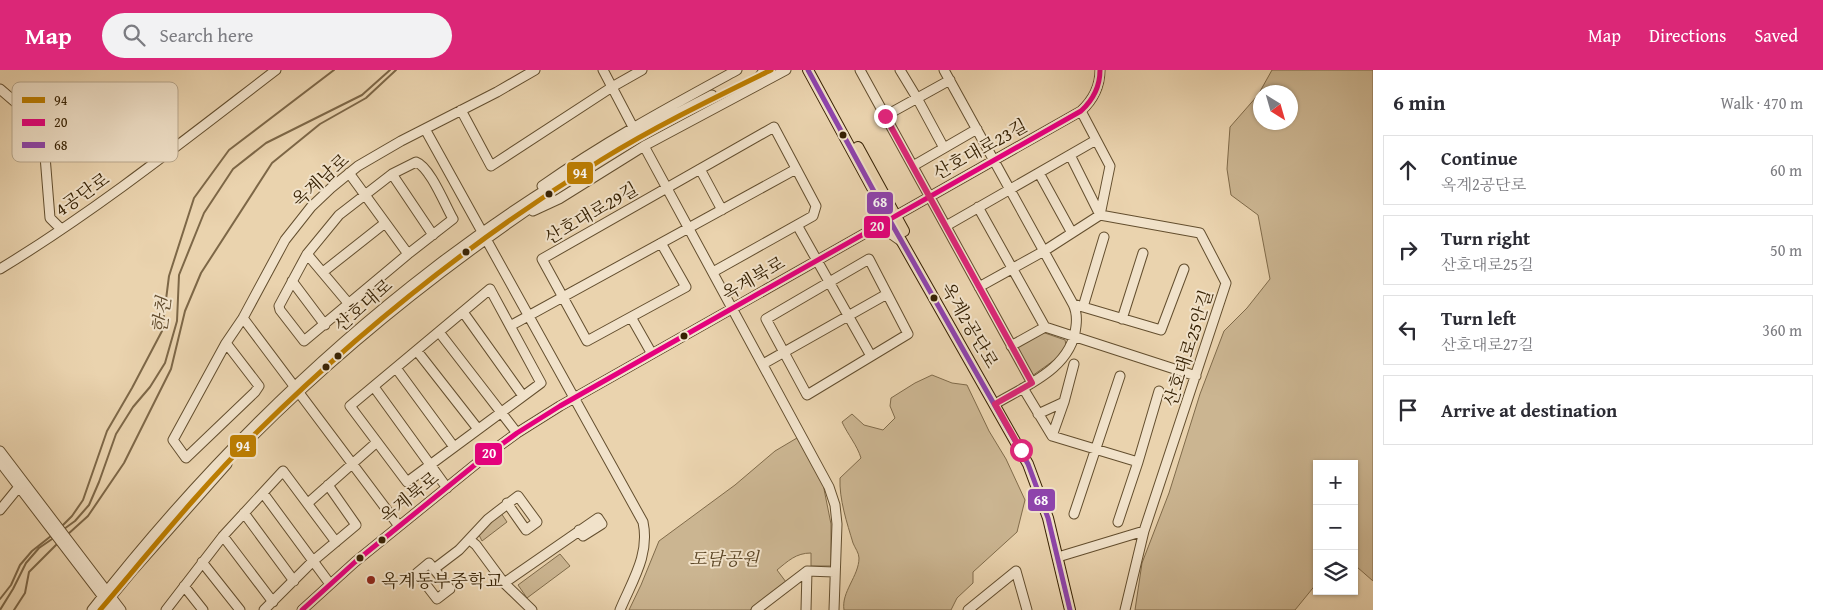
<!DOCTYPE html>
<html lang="en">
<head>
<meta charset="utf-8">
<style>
	:root { --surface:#fff; --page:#f2f2f3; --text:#2b2b33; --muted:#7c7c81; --line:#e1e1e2; --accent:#db2777 }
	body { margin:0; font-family:"Gentium Book Plus","Noto Serif KR",serif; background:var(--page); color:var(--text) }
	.controls { position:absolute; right:15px; bottom:15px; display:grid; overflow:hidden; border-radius:0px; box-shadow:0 1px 4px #0004 }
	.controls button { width:45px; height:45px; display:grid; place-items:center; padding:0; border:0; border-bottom:1px solid var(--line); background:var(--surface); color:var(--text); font:25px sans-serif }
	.compass { position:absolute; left:1253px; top:15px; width:45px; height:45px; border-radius:50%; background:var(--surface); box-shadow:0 1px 4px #0004; rotate:143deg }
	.stop { position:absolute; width:15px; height:15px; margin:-11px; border:4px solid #db2777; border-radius:50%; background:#fff }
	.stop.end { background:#db2777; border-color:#fff; box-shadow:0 1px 5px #0008 }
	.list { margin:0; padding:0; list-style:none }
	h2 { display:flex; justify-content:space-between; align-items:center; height:65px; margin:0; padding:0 20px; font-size:21px }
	h2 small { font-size:16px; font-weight:400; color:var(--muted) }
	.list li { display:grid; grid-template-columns:32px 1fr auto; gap:15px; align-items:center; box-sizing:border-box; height:70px; margin:0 10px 10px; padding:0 10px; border:1px solid var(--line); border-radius:0px }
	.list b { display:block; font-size:19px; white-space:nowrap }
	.list p { margin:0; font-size:16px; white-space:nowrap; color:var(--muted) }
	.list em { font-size:16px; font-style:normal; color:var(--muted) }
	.icon { flex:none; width:28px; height:28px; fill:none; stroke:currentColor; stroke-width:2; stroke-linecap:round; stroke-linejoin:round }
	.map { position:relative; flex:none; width:1373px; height:540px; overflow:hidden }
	header { display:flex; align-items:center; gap:30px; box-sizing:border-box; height:70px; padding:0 25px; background:var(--accent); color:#fff }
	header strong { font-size:24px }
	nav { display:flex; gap:28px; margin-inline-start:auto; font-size:18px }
	.search { width:350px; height:45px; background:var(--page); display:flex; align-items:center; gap:12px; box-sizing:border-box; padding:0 18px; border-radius:28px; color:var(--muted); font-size:19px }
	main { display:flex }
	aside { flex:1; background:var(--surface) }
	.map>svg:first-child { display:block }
</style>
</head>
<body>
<header>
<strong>Map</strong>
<div class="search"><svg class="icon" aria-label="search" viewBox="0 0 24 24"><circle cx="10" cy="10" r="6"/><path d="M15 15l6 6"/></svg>Search here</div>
<nav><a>Map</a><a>Directions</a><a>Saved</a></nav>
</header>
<main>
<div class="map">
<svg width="1373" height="540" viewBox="0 0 1373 540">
	<rect width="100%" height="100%" fill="#ead3ae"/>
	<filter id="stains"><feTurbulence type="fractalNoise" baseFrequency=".004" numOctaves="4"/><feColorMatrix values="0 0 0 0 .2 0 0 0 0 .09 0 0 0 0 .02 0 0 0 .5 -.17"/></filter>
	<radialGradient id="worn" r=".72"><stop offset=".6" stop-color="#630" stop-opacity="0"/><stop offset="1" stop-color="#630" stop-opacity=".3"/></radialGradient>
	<path fill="#cbb591" stroke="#806b4a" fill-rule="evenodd" d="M1272,0H1373V511L1357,497L1354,496V394H1317V513L1295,540H1135L1142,493L1169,423L1200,324L1224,261L1247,238L1270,209L1258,145L1231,125L1227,99L1230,57L1258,25ZM1260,22H1290V52H1260Z
		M1042,262L1065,270L1067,279L1060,286L1032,306L1016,277Z
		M932,305L952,313L967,315L989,361L1006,389L1025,430L1017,462L973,502V513L957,528L951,540H844C841,522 859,506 859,488C859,483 855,478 853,473C847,453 839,429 840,408L861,388C857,375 848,365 842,352L852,344L864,355L883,360L895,348L890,336L891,328L915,313Z
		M802,365L823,414L831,454V496H811V483C796,483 788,491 777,500L786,512L750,540H629L641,515L659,471L735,415L775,381Z
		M501,443L507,452L482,471L478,463Z
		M560,484L570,496L527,528L518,515Z"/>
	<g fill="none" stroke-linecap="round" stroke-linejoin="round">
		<path stroke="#7d6747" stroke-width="2" d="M62,456L72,446L83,430L107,361L132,318L162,261L169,206L194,128L229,80L334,0
			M64,459L75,451L89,435L99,412L116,364L133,337L150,317L165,293L177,251L179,205L204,143L233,99L266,73L362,25L390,0
			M67,465L88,446L124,393L171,299L185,241L201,203L272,93L320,54L366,28L396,0
			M0,529L11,515L20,495L32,481L51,466
			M0,540L13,519L26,493L39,478L55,467
			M14,540L25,523L29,502L58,473"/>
		<path stroke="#c6af8c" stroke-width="9" stroke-dasharray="9 4.5" stroke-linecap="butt" d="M715,28L771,0"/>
		<defs>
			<path id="minor" d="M603,0L633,57
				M860,0L1032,313
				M900,0L917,28L944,78
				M944,0L1073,234C1077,242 1077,248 1076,256C1072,298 1027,315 995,334
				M754,15L764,0
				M0,19L21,37L37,64L45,86L50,148L61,159
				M461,40L491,96L612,17L642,0
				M1081,41L1110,96L1100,145
				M885,46L950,10
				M425,59L643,452C650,485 632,511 620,540
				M644,76L829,417L835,435L837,454L834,540
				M1070,85L1100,145
				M416,92C430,97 445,135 453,149L408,184L304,271L280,240L279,236L307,184L339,145L392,104Z
				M913,96L977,59
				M700,99L722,140
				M349,103L408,184
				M1039,103L1072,163
				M392,104L433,165
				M542,116C604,72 671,36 737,0
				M978,137L1045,257L1196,306
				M533,141L559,129L644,76L786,0
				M797,155L871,286
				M946,156L1096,70
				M873,159L887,161L901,171
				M661,173L686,217L587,271L542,189L774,57L816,136L813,146L713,202
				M307,184L349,234
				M869,189L908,264L807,325L766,249Z
				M0,199C97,140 186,69 276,0
				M323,202L385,153
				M292,211L325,255
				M979,217L1044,181L1100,145L1200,163L1226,213L1144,461L1125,540
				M490,219L541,313L407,412L350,336Z
				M1073,234L1161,260L1184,199
				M1083,237L1104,167
				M463,242L523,326
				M631,247L652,284
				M243,248L399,456
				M1122,249L1143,183
				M510,256L796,99
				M439,262L517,363
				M226,273L259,316L255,322L186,388L173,370L226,273L243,248L285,170L311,137L331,118L358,96L401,71L497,22L535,0
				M1011,276L1045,257
				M417,281L478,359
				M763,294L887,224
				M396,298L454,377
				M374,317L447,418
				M1023,318L1052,366L1138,392L1159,321
				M1038,344L1064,332L1074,294
				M1052,366L1064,332
				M0,381L121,540
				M237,382C332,285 438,200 551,124
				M0,392L113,540
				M263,423L330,514
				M308,433L377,372
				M0,440L22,413
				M244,443L294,511
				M1074,444L1120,306
				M1118,452L1138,392
				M223,466L273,532
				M470,470L476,475L504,513L598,448L602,454L583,466L579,460
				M1058,487L1144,461
				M202,492L240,540
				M434,499L450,519L437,529L417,503L429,493L434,499L459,480L488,449L518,426L537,452L526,460L507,433
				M504,513L532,540
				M184,516L203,540
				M92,540C191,413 307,295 435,197C521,131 616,74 712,25
				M100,540L134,499L227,394
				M166,540L223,466L283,401L336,472
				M264,540L313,491L356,455L328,415
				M302,540L355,492L487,385L517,363L560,336L1081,41C1093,30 1100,17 1100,0
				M756,540L807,501L834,502
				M806,540L807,501
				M968,540L1016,501L1027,540"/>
			<path id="major" d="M808,0L889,149L1028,394L1048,448L1070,540
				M858,77L904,161"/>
		</defs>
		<use href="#minor" stroke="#634e2e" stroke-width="11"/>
		<use href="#major" stroke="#362103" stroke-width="12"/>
		<use href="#minor" stroke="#f1e2ca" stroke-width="9"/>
		<use href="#major" stroke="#ead3ae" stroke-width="10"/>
		<defs>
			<path id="bus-1" d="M100,540C151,480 200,419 256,363C360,260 477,167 601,90C656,56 714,28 771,0"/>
			<path id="bus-2" d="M302,540L355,492L487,385L517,363L560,336L1081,41C1093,30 1100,17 1100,0"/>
			<path id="bus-3" d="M808,0L889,149L1028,394L1048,448L1070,540"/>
		</defs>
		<use href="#bus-1" stroke="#f1e2ca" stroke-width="9"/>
		<use href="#bus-2" stroke="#f1e2ca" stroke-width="9"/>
		<use href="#bus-3" stroke="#f1e2ca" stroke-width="9"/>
		<use href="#bus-1" stroke="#bd7e01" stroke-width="5"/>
		<use href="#bus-2" stroke="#e5007d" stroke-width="5"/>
		<use href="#bus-3" stroke="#8e44ad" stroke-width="5"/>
	</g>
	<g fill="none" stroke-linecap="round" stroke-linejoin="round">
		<path stroke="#db2777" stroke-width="6" d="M885,46L1032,313L995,334L1021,380"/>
	</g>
	<g fill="#362103" stroke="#f1e2ca" stroke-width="2">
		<circle cx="843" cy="65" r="4.5"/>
		<circle cx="549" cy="124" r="4.5"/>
		<circle cx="466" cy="182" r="4.5"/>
		<circle cx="934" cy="228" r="4.5"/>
		<circle cx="684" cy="266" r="4.5"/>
		<circle cx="338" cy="286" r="4.5"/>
		<circle cx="326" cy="297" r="4.5"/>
		<circle cx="382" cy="470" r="4.5"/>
		<circle cx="360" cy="488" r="4.5"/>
	</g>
	<circle fill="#8f2418" stroke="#f1e2ca" stroke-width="2" cx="371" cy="510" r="5"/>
	<g text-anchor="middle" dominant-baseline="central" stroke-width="4" stroke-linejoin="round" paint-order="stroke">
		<g font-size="18" fill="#362103" stroke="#f1e2ca">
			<text transform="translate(980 79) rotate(-29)">산호대로23길</text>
			<text transform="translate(320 110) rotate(-42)">옥계남로</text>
			<text transform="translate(82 124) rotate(-35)">4공단로</text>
			<text transform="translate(591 143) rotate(-30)">산호대로29길</text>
			<text transform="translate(753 208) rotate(-30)">옥계북로</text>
			<text transform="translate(363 235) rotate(-41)">산호대로</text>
			<text transform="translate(970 255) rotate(60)">옥계2공단로</text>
			<text transform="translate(1188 278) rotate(-72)">산호대로25안길</text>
			<text transform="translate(409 427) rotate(-39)">옥계북로</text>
		</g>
		<g font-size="18" font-style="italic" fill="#5b4626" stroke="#f1e2ca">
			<text x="724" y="488">도담공원</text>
		</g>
		<g font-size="18" fill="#362103" stroke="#f1e2ca" text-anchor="start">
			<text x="381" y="510">옥계동부중학교</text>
		</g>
		<g font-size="19" font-style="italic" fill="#604a2b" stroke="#f1e2ca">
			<text transform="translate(161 245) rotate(-82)">한천</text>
		</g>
	</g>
	<rect x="12" y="12" width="166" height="80" rx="8" fill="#f1e2ca" stroke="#b9a88e" stroke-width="1"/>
	<rect x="22" y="27" width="23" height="6" fill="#bd7e01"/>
	<rect x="22" y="49" width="23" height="7" fill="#e5007d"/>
	<rect x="22" y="72" width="23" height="6" fill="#8e44ad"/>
	<g font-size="14" fill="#362103">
		<text x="54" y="35">94</text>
		<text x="54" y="57">20</text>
		<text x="54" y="80">68</text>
	</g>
	<g stroke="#f1e2ca" stroke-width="2">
		<rect x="566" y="91" width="28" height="24" rx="5" fill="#bd7e01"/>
		<rect x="866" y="121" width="28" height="24" rx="5" fill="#8e44ad"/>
		<rect x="863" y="145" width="28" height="24" rx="5" fill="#e5007d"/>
		<rect x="229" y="364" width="28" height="24" rx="5" fill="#bd7e01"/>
		<rect x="474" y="372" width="29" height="24" rx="5" fill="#e5007d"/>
		<rect x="1027" y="418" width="29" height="24" rx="5" fill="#8e44ad"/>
	</g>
	<g font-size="14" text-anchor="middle" font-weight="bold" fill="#fff">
		<text x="580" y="108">94</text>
		<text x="880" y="137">68</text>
		<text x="877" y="161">20</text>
		<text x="243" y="381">94</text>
		<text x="489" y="388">20</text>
		<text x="1041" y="435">68</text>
	</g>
	<rect width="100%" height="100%" filter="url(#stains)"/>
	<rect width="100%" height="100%" fill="url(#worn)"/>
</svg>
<div class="controls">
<button>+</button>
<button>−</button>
<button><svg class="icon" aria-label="layers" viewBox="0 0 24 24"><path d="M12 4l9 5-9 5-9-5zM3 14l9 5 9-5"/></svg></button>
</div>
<svg class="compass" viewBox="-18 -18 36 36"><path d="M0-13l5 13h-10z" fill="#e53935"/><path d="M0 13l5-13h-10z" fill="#7c7c81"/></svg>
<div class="stop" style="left:1021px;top:380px"></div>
<div class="stop end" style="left:885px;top:46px"></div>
</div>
<aside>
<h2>6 min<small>Walk · 470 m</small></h2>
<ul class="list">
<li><svg class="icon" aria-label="ahead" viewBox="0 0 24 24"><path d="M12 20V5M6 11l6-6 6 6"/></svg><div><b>Continue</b><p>옥계2공단로</p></div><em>60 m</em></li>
<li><svg class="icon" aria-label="right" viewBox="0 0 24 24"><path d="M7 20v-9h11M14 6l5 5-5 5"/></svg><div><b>Turn right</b><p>산호대로25길</p></div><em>50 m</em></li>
<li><svg class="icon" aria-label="left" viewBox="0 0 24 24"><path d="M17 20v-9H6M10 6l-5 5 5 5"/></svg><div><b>Turn left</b><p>산호대로27길</p></div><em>360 m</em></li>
<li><svg class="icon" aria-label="arrive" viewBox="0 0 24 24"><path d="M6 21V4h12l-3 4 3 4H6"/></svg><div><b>Arrive at destination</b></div></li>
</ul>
</aside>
</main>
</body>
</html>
